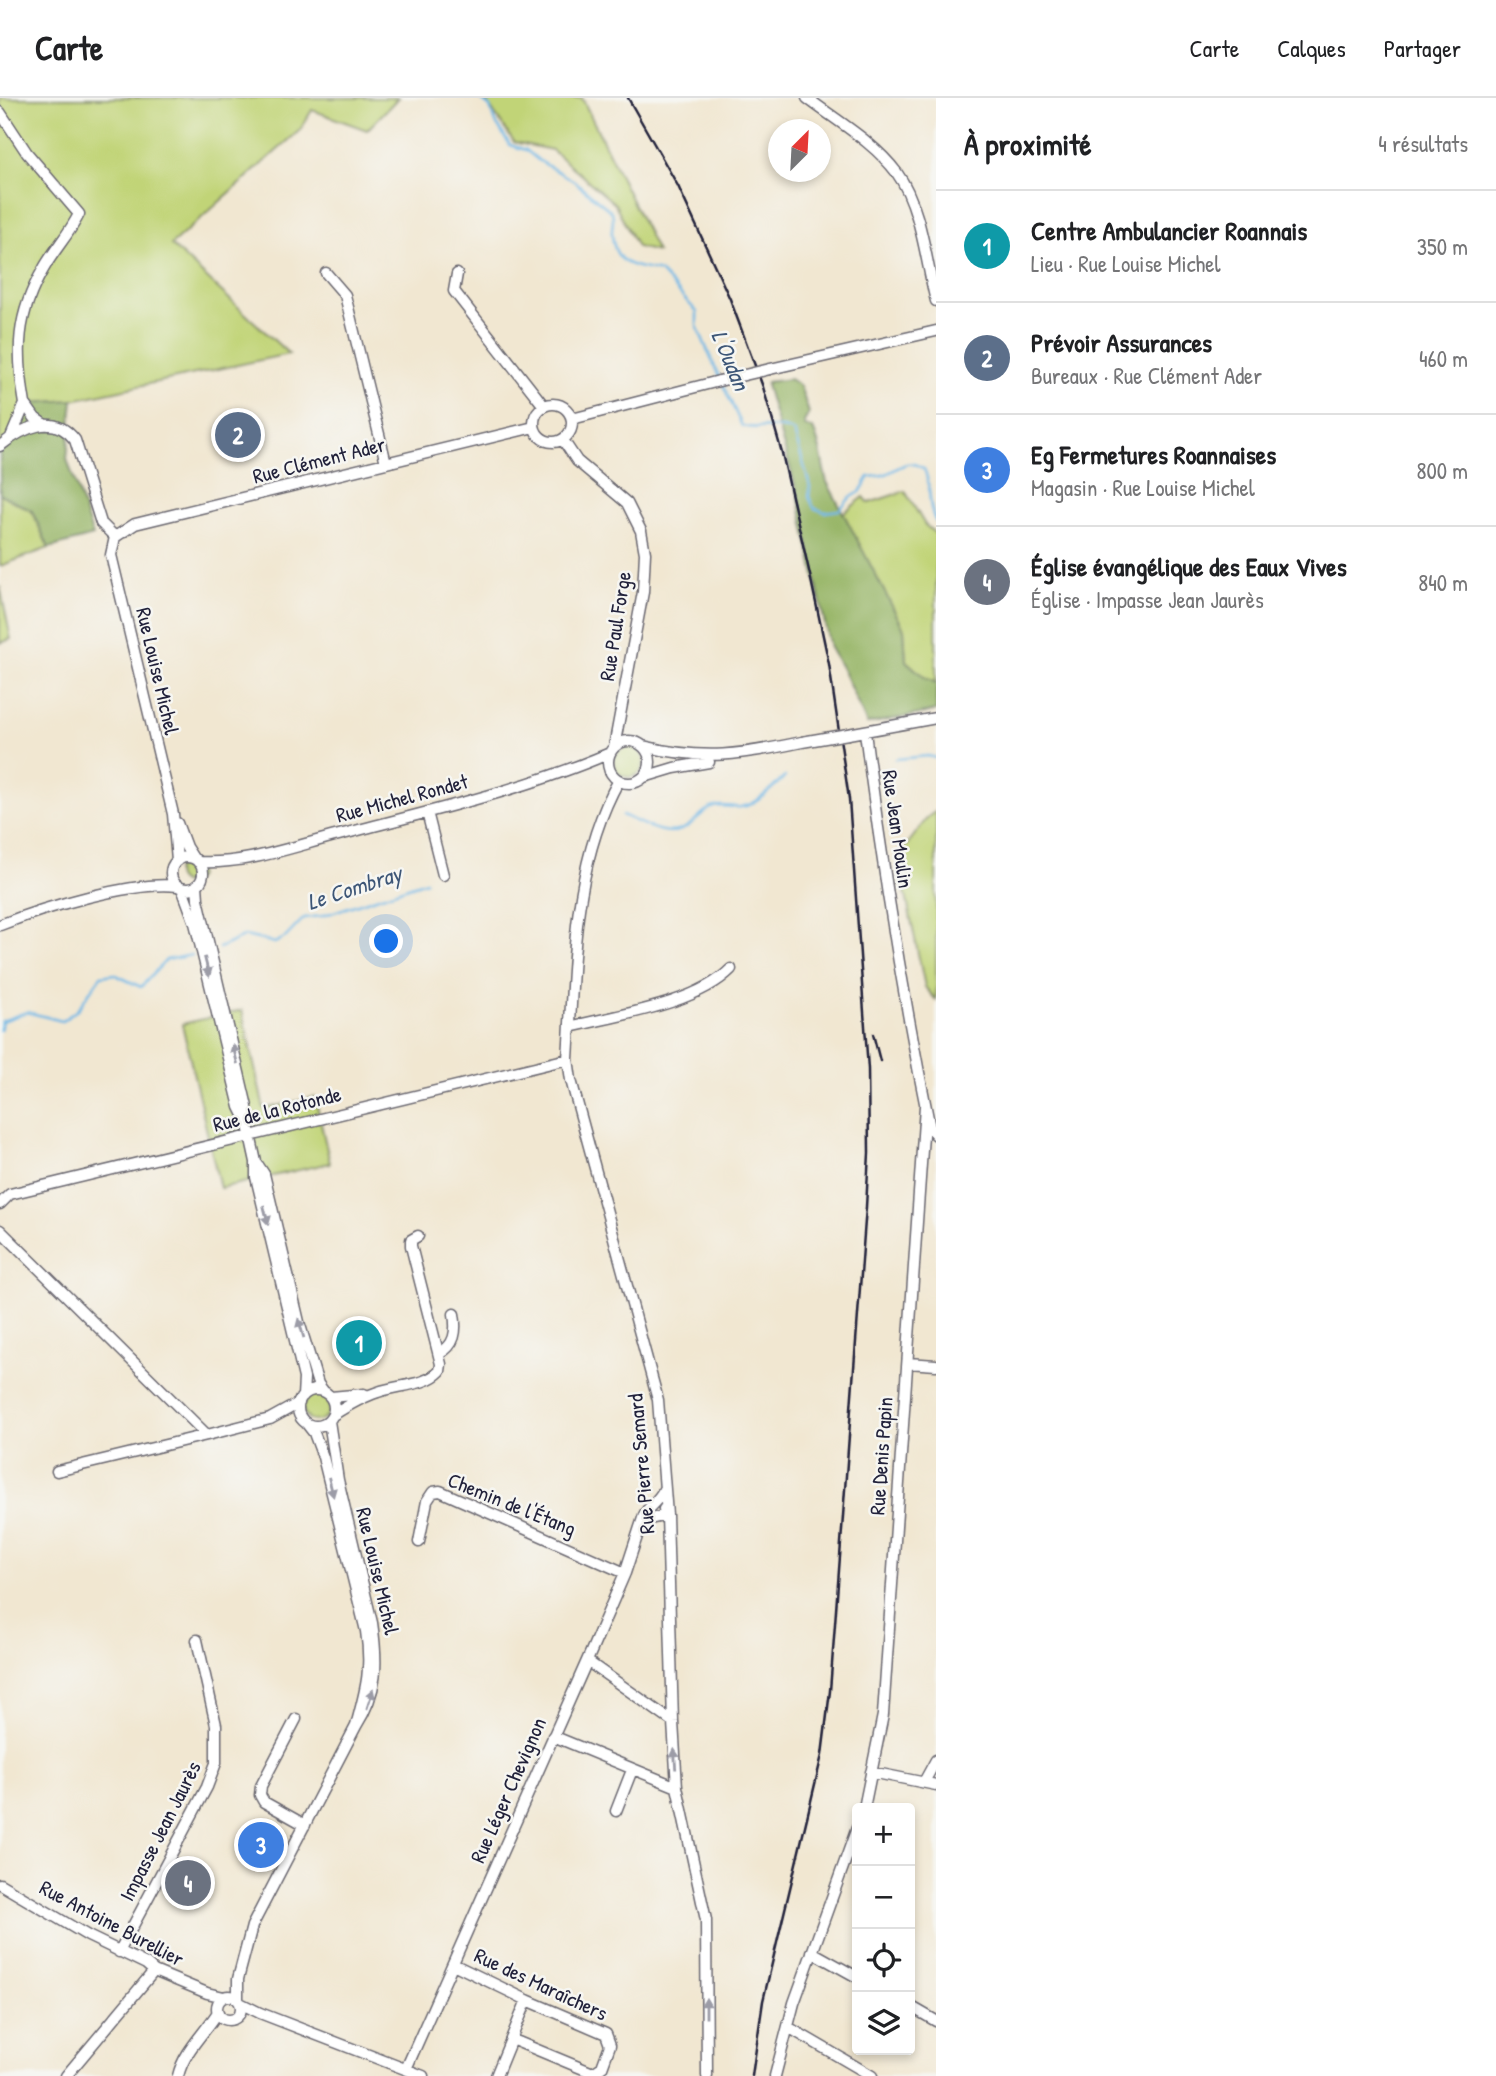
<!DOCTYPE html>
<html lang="fr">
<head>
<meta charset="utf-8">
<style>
	:root { --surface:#fff; --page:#f2f2f2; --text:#202124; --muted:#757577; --line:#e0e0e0; --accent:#111827 }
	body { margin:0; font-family:"Patrick Hand",sans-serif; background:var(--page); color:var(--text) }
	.controls { position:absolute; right:21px; bottom:21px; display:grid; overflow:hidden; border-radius:7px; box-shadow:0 4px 10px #0003 }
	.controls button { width:63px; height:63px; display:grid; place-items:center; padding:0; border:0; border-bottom:2px solid var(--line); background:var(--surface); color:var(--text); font:35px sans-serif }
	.compass { position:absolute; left:768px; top:21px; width:63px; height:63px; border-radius:50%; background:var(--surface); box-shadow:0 4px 10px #0003; rotate:24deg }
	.you { position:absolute; left:387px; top:844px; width:24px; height:24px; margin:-18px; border:5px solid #fff; border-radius:50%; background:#1a73e8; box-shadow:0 0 0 10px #1a73e833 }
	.badge { display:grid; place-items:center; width:46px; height:46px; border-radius:50%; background:var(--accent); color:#fff; font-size:23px; font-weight:700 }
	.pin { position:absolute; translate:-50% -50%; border:4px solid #fff; box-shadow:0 2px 7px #0006 }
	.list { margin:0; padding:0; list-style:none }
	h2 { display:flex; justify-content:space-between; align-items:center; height:91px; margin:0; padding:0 28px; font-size:30px }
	h2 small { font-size:23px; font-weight:400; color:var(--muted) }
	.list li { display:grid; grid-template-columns:46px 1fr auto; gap:21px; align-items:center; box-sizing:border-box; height:112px; padding:0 28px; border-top:2px solid var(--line) }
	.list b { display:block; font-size:26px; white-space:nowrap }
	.list p { margin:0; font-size:23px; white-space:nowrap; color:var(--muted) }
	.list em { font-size:23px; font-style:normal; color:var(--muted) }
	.icon { flex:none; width:38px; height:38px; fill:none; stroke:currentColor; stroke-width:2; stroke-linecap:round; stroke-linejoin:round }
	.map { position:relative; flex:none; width:936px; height:1978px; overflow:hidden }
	header { display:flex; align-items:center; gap:42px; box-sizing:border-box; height:98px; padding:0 35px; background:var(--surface); border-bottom:2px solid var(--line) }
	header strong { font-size:33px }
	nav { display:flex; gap:38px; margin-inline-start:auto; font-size:24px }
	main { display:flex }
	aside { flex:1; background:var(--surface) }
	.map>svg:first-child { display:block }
</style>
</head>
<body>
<header>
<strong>Carte</strong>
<nav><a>Carte</a><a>Calques</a><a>Partager</a></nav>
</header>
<main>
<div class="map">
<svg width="936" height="1978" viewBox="0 0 936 1978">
	<rect width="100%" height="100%" fill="#f6f6f2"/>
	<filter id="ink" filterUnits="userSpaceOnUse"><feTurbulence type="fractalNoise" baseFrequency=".0143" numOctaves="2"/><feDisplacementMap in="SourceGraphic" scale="14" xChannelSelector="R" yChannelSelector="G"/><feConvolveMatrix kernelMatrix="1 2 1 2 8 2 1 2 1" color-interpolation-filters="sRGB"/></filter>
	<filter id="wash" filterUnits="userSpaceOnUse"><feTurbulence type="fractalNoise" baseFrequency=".00686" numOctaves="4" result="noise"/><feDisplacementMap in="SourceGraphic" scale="28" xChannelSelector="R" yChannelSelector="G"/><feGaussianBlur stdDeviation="1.57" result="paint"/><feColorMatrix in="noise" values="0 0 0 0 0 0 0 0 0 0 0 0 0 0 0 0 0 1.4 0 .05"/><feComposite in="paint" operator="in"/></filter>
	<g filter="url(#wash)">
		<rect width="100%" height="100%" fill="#f1e7d1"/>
		<path fill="#c1d477" stroke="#727b59" stroke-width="2" d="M0,0H398L367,32L312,12L300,32L171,147L289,256L73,302L30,305L10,348L0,353Z
			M484,0H582L657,154L637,149L615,106L552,52L514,44Z
			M905,393L925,427L936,436V585L924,579L906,563L904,531L842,416L864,399L869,405Z
			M0,396L32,413L49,450L0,468Z
			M0,488L11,541L0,545Z
			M614 664a15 15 0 1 1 30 0a15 15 0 1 1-30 0Z
			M936,713V902L925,889L898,759L928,719Z
			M176 775a11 11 0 1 1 22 0a11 11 0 1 1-22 0Z
			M242,912L264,1011L315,999L330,1065L220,1090L182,926Z
			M303 1310a13 13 0 1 1 26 0a13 13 0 1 1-26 0Z"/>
		<path fill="#98b668" stroke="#5d6c52" stroke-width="2" d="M790,281L800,288L809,315L804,324L805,328L813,331C821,347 822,367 827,384L904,531L906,563L924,579L936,585V613L867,626L843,573L830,550L798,397L766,287L767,284Z
			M73,302L67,361L93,438L49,450L32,413L0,396V353L10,348L30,305Z"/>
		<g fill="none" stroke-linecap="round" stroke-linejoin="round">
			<path stroke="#6eb7e6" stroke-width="2.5" d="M479,0L490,9L494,22L510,47L526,52L538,62L574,83L612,114C615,122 611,128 612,136C615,171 635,167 660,174L697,214V228L720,281
				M723,287L742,328C760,333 779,325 794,334L810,388L809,399L814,410L825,414L839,412L850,400L860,394L869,379C874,378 881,378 886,376C900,370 908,359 924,371C932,387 927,409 936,424
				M896,661L928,658L936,660
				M622,717C641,725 669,743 688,728C697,722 703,712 714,709C723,706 732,710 741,709C758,707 772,689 785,679
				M219,850L245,838L275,845L286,839L304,820L322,818L426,783
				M0,932L2,923L27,914L62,923L77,912L101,878L114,876L141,889L166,862L192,857"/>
		</g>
	</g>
	<g filter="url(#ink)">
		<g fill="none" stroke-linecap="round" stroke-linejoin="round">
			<defs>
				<path id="minor" d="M807,0C837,23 874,44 897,75C921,108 926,164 936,203
					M0,14L27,55L79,116C70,135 54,152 44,170C16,217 16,254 25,306
					M326,175L345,197L386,365
					M457,176L454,193L544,308
					M770,271L936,233
					M534 325a19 19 0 1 1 38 0a19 19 0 1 1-38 0Z
					M572,321L719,283
					M11,339L25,306L35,320L45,327
					M563,342L577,363L627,405L641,433L645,455L643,494L614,649
					M0,348C22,330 54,314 75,342L101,425L115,439
					M865,634C882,767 903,899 930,1030L936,1037
					M848,636L936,620
					M608 664a21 21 0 1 1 42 0a21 21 0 1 1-42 0Z
					M643,648C705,663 741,657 802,644
					M644,679L674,670L709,664
					M619,682C572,766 574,867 568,961L571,982L658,1302L667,1417L673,1624L677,1689L706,1822L707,1978
					M427,714L443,777
					M177,725L186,749L193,760
					M171 775a16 16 0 1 1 32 0a16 16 0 1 1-32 0Z
					M177,763L173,716L111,457L115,439L135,426L534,329
					M198,764C246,767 294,748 339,737C431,713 524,692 610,655
					M182,790L195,825L240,1009L247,1023V1009L198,801L197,787
					M0,827C43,810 134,782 178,788
					M570,929C618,917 697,906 731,871
					M249,1032L256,1064
					M0,1106L10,1096L568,961
					M0,1132L207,1337L270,1321L299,1305
					M439,1256C455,1247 457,1234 454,1216
					M908,1265L936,1267
					M298 1310a18 18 0 1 1 36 0a18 18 0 1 1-36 0Z
					M303,1298L304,1280L256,1079V1064L264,1076L299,1224L318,1286L324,1294
					M331,1299L364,1296
					M333,1317C347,1308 362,1299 378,1294C397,1287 426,1288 440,1273L441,1266L411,1148V1142L418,1138
					M307,1326L314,1335L323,1359L366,1533C372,1572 366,1591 356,1628C378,1594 378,1565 372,1525L338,1382L329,1323
					M57,1373L207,1337
					M641,1427L650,1421L667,1417L664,1411
					M419,1444L427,1403L433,1394L440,1393L625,1475
					M587,1563L673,1624
					M296,1621L261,1688L260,1697L264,1704L305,1727
					M553,1638L677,1689
					M871,1674L936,1687
					M924,1684L936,1662
					M864,1710L883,1617L925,1008
					M616,1713L632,1672
					M0,1786L88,1838L146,1866L154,1873L207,1895L224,1899
					M119,1854L207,1689L216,1665V1627L197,1542
					M812,1854L857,1879
					M453,1866L527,1902L606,1936L610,1947L602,1969L593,1975L511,1941
					M217 1910a12 12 0 1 1 24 0a12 12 0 1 1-24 0Z
					M238,1902V1881L252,1828L356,1628
					M240,1905L260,1915L423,1978
					M910,1908L936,1923
					M788,1929L872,1978
					M406,1971L590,1556L625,1475L644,1417C650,1406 660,1402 664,1391
					M66,1978L154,1873
					M178,1978C184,1953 204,1936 218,1914
					M496,1978L527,1902
					M775,1978L794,1905L857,1730"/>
			</defs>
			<use href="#minor" stroke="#6a6770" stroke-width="13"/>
			<use href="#minor" stroke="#fff" stroke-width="10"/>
			<path stroke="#22223b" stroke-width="2.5" d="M628,0L678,88L730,201L763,289L782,355L810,477L829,566L849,701L868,971L869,1055L866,1109L830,1593L822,1657L763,1903L752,1978
				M873,936L880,963"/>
			<defs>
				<path id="minor-bridge" d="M719,283L770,271
					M802,644L848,636"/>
			</defs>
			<use href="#minor-bridge" stroke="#6a6770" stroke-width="13" stroke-linecap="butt"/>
			<use href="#minor-bridge" stroke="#fff" stroke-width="10"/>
		</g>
		<defs><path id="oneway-solid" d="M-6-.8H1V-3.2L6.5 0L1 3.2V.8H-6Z" transform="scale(1.75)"/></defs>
		<g fill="#9c9ca7">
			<use href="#oneway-solid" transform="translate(207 869) rotate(76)"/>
			<use href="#oneway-solid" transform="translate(235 956) rotate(-104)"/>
			<use href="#oneway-solid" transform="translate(266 1117) rotate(76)"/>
			<use href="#oneway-solid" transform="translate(301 1230) rotate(-106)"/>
			<use href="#oneway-solid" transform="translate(331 1389) rotate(76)"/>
			<use href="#oneway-solid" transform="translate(370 1601) rotate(-72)"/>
			<use href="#oneway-solid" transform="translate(675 1661) rotate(-94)"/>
			<use href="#oneway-solid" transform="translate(706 1910) rotate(-90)"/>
		</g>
	</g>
	<g text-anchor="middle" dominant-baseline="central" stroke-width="5" stroke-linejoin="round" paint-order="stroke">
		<g font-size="21" fill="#22223b" stroke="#f6f6f2">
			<text transform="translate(319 362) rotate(-14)">Rue Clément Ader</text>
			<text transform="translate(615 528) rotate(-81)">Rue Paul Forge</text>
			<text transform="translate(158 573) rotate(77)">Rue Louise Michel</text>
			<text transform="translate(402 700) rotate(-15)">Rue Michel Rondet</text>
			<text transform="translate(898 731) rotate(82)">Rue Jean Moulin</text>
			<text transform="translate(277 1011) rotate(-14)">Rue de la Rotonde</text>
			<text transform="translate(881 1358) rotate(-86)">Rue Denis Papin</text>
			<text transform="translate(641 1366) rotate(-95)">Rue Pierre Semard</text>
			<text transform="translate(512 1406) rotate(22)">Chemin de l'Étang</text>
			<text transform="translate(378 1473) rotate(77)">Rue Louise Michel</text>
			<text transform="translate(508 1692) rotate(-66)">Rue Léger Chevignon</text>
			<text transform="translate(160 1733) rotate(-63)">Impasse Jean Jaurès</text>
			<text transform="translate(112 1825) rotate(28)">Rue Antoine Burellier</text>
			<text transform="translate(541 1886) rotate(25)">Rue des Maraîchers</text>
		</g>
		<g font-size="23" font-style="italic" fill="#3d5677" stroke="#f6f6f2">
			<text transform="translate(731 262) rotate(67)">L'Oudan</text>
			<text transform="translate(354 789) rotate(-18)">Le Combray</text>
		</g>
	</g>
</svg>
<div class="controls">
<button>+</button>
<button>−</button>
<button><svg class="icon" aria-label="locate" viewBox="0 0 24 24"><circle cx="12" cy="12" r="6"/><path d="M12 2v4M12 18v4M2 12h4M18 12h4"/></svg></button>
<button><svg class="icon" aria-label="layers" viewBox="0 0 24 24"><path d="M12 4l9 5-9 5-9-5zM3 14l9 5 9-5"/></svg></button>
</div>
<svg class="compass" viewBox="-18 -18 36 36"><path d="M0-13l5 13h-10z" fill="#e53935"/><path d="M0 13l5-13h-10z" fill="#757577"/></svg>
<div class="you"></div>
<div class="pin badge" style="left:359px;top:1245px;background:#0f9aa8">1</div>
<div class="pin badge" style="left:238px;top:337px;background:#5c6f8a">2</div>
<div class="pin badge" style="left:261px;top:1747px;background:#3f7fe0">3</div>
<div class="pin badge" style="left:188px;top:1785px;background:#6b7280">4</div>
</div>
<aside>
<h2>À proximité<small>4 résultats</small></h2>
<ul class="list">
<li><span class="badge" style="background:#0f9aa8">1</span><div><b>Centre Ambulancier Roannais</b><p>Lieu · Rue Louise Michel</p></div><em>350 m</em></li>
<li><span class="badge" style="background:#5c6f8a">2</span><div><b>Prévoir Assurances</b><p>Bureaux · Rue Clément Ader</p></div><em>460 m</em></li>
<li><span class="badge" style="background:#3f7fe0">3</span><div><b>Eg Fermetures Roannaises</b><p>Magasin · Rue Louise Michel</p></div><em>800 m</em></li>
<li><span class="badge" style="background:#6b7280">4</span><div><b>Église évangélique des Eaux Vives</b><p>Église · Impasse Jean Jaurès</p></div><em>840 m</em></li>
</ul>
</aside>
</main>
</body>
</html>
